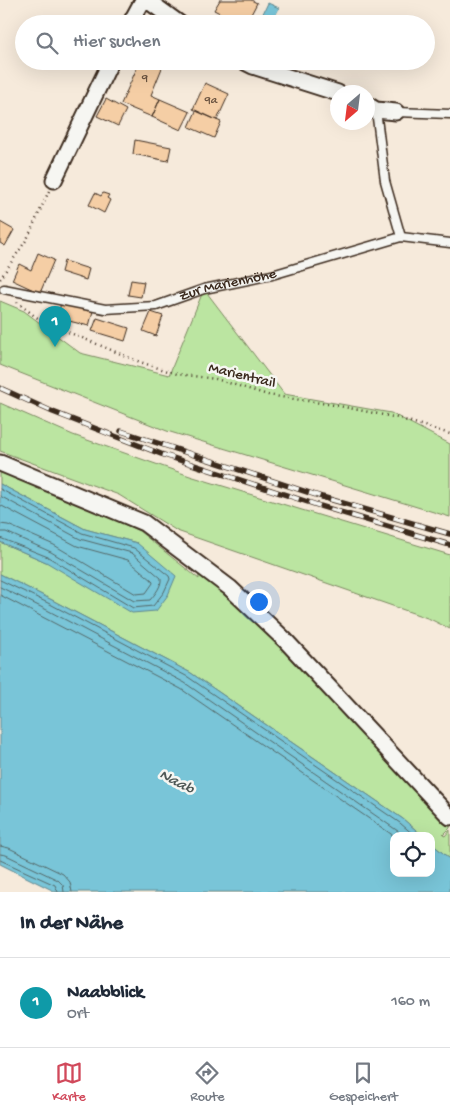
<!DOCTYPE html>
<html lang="de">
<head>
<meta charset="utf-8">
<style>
	:root { --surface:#fff; --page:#f6f6f7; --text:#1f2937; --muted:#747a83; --line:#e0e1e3; --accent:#d1495b }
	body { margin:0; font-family:"Gochi Hand",sans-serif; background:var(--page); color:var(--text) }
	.controls { position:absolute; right:15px; bottom:15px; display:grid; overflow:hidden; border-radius:10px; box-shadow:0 5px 20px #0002 }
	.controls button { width:45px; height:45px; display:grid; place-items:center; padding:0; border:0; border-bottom:1px solid var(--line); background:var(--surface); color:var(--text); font:25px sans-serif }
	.compass { position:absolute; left:330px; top:85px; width:45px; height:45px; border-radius:50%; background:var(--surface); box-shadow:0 5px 20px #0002; rotate:208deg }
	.you { position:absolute; left:258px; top:601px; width:18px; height:18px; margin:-12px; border:4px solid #fff; border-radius:50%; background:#1a73e8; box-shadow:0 0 0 8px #1a73e833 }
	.badge { display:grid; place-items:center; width:32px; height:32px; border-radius:50%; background:var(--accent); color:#fff; font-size:16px; font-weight:700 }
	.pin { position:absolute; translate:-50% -41px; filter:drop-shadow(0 1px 2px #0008) }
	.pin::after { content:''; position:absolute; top:26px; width:18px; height:15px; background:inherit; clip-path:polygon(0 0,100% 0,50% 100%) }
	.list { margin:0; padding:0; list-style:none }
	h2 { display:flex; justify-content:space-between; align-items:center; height:65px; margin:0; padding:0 20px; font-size:21px }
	h2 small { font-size:16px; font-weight:400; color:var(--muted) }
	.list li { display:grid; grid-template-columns:32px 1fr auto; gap:15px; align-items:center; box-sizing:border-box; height:90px; padding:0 20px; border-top:1px solid var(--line) }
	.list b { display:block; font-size:19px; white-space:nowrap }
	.list p { margin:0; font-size:16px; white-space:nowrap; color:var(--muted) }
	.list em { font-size:16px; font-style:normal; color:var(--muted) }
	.icon { flex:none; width:28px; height:28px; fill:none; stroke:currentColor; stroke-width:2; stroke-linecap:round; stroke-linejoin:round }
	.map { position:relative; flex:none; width:450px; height:892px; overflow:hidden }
	.search { position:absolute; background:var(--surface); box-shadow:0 5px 20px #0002; left:15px; right:15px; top:15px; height:55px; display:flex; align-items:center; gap:12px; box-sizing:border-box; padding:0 18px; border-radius:28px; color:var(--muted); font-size:19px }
	.sheet { height:155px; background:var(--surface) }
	nav { display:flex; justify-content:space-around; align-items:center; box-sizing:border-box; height:70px; border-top:1px solid var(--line); background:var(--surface); font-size:14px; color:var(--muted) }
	nav a { display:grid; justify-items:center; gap:2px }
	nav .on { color:var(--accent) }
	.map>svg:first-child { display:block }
</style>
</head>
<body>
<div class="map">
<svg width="450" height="892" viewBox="0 0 450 892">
	<rect width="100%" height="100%" fill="#f6eadb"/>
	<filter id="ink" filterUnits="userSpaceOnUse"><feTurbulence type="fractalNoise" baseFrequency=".02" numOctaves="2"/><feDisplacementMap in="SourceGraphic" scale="10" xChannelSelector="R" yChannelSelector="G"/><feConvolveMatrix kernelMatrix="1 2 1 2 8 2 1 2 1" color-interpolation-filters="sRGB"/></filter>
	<g filter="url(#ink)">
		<path fill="#bbe5a1" stroke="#7b8860" d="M204,289L284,394L391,413L450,444V517L167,431L0,365V301L24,311L80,353L169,375Z
			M0,403L73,435L190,476L450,555V629L430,619L177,531L119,495L0,451Z
			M0,468L47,488L139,531L199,579L198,567L276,639L450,824V828L443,835L445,836L450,830V859L431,843V836H423L403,819L191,673L52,600L0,574V542L46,562L137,543L85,529L0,484Z"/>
		<path fill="#79c5d8" stroke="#60878e" d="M268,3L279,8L271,24H263L259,22Z
			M0,484L85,529L137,543L176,576L168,595L156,611L132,613L46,562L0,542Z
			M0,574L52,600L191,673L403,819L423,836H394V873H431V843L450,859V892H56L0,864Z"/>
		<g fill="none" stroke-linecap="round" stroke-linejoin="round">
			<path stroke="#546868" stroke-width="1" d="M0,489L82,533L134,548L169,576L170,579L164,592L153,606L133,608L48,557L0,538
				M0,496L80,539L132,553L161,578C162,586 155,594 150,600L134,601L51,552L6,532H0
				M0,505L77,546L128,560L152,580L153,583L146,593L136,594L54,545L8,525L0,524
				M0,580L50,604L188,677L400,823L415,836
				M0,587L47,610L185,683L405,836
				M0,595L181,689L394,836
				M0,846L9,848L63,874L70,882L72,892
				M0,854L6,855L58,880L63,885L64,892
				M0,860L55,885L58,892"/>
		</g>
		<path fill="#f5cea5" stroke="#3b2a1e" d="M220,0H251L257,3L246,24H241L214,10Z
			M140,61H160L164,63L151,95L160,99L152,117L121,104Z
			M160,61H173L171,66Z
			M205,83L229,94L217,120L193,109Z
			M106,99L126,110L118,126L97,116Z
			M160,99L190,112L181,130L152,117Z
			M196,111L221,122L214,138L189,127Z
			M135,140L171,147L168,161L133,154Z
			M95,193L101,196L103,193L109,195L107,198L110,200L104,213L89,205Z
			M0,222L14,230L5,246L0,243Z
			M38,253L54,260L40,293L12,280L19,264L31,270Z
			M64,261L89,269L86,280L61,272Z
			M131,280L144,282L141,297L128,295Z
			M61,303L93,311L89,326L57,318Z
			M151,312L163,316L156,336L143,331Z
			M97,318L129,328L125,341L92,331Z"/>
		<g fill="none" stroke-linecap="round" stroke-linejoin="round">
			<defs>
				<g id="service">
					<path d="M376,110L385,181L401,237"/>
					<path d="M396,112L450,114"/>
					<path id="s1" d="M4,289L105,309L156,306L204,289L272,275L401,237L450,243"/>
				</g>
				<path id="minor" d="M147,0L180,24
					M130,24L143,0
					M243,61L253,66L338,93
					M368,105L376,110L396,112
					M54,180L111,61
					M0,463L144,523L230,588L285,640L450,817"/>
			</defs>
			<use href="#service" stroke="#3b2a1e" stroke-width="11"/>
			<use href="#minor" stroke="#3b2a1e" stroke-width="19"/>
			<path stroke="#3b2a1e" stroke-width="2.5" stroke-dasharray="1 4" stroke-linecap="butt" d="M0,279L27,239L49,191
				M17,302L36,317L56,327L140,362L177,374L216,379L268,395L334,405L398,418L450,434"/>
			<use href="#service" stroke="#f6f6f2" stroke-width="8"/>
			<use href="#minor" stroke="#f6f6f2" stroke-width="15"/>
			<defs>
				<path id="rail" d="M0,388L53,412L161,454L320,506L450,545
					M121,431L322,497L450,534"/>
			</defs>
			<use href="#rail" stroke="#3b2a1e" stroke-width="5.5"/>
			<use href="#rail" stroke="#f6f6f2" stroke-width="4" stroke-dasharray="11" stroke-linecap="butt"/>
		</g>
	</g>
	<g text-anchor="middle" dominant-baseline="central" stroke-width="5" stroke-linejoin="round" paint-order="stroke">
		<g font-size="12" fill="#6a5340">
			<text x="145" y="79">9</text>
			<text x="211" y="101">9a</text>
		</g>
		<g font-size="15" fill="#3b2a1e" stroke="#f6f6f2">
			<text stroke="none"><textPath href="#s1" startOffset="229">Zur Marienhöhe</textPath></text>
			<text transform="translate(242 376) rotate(14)">Marientrail</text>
		</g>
		<g font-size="16" font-style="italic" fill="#4e5856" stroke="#f6f6f2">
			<text transform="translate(176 783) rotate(28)">Naab</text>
		</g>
	</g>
</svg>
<div class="controls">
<button><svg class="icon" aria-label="locate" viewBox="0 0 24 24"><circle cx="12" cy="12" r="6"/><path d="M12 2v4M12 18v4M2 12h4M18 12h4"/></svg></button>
</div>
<svg class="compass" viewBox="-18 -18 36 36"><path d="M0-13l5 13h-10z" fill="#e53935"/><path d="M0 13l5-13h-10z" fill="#747a83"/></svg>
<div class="you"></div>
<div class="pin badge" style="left:55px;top:347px;background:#0f9aa8">1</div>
<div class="search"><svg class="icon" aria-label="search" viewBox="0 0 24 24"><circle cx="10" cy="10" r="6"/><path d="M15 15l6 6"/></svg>Hier suchen</div>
</div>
<section class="sheet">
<h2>In der Nähe<small></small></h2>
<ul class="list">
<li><span class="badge" style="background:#0f9aa8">1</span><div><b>Naabblick</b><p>Ort</p></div><em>160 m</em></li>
</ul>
</section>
<nav>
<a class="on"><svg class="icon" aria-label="map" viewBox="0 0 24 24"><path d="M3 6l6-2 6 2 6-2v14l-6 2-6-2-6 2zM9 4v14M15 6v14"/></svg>Karte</a>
<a><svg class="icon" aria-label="directions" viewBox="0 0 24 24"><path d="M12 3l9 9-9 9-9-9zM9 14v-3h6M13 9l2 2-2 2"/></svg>Route</a>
<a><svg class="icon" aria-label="saved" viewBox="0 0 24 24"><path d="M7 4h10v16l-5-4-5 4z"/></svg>Gespeichert</a>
</nav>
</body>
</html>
